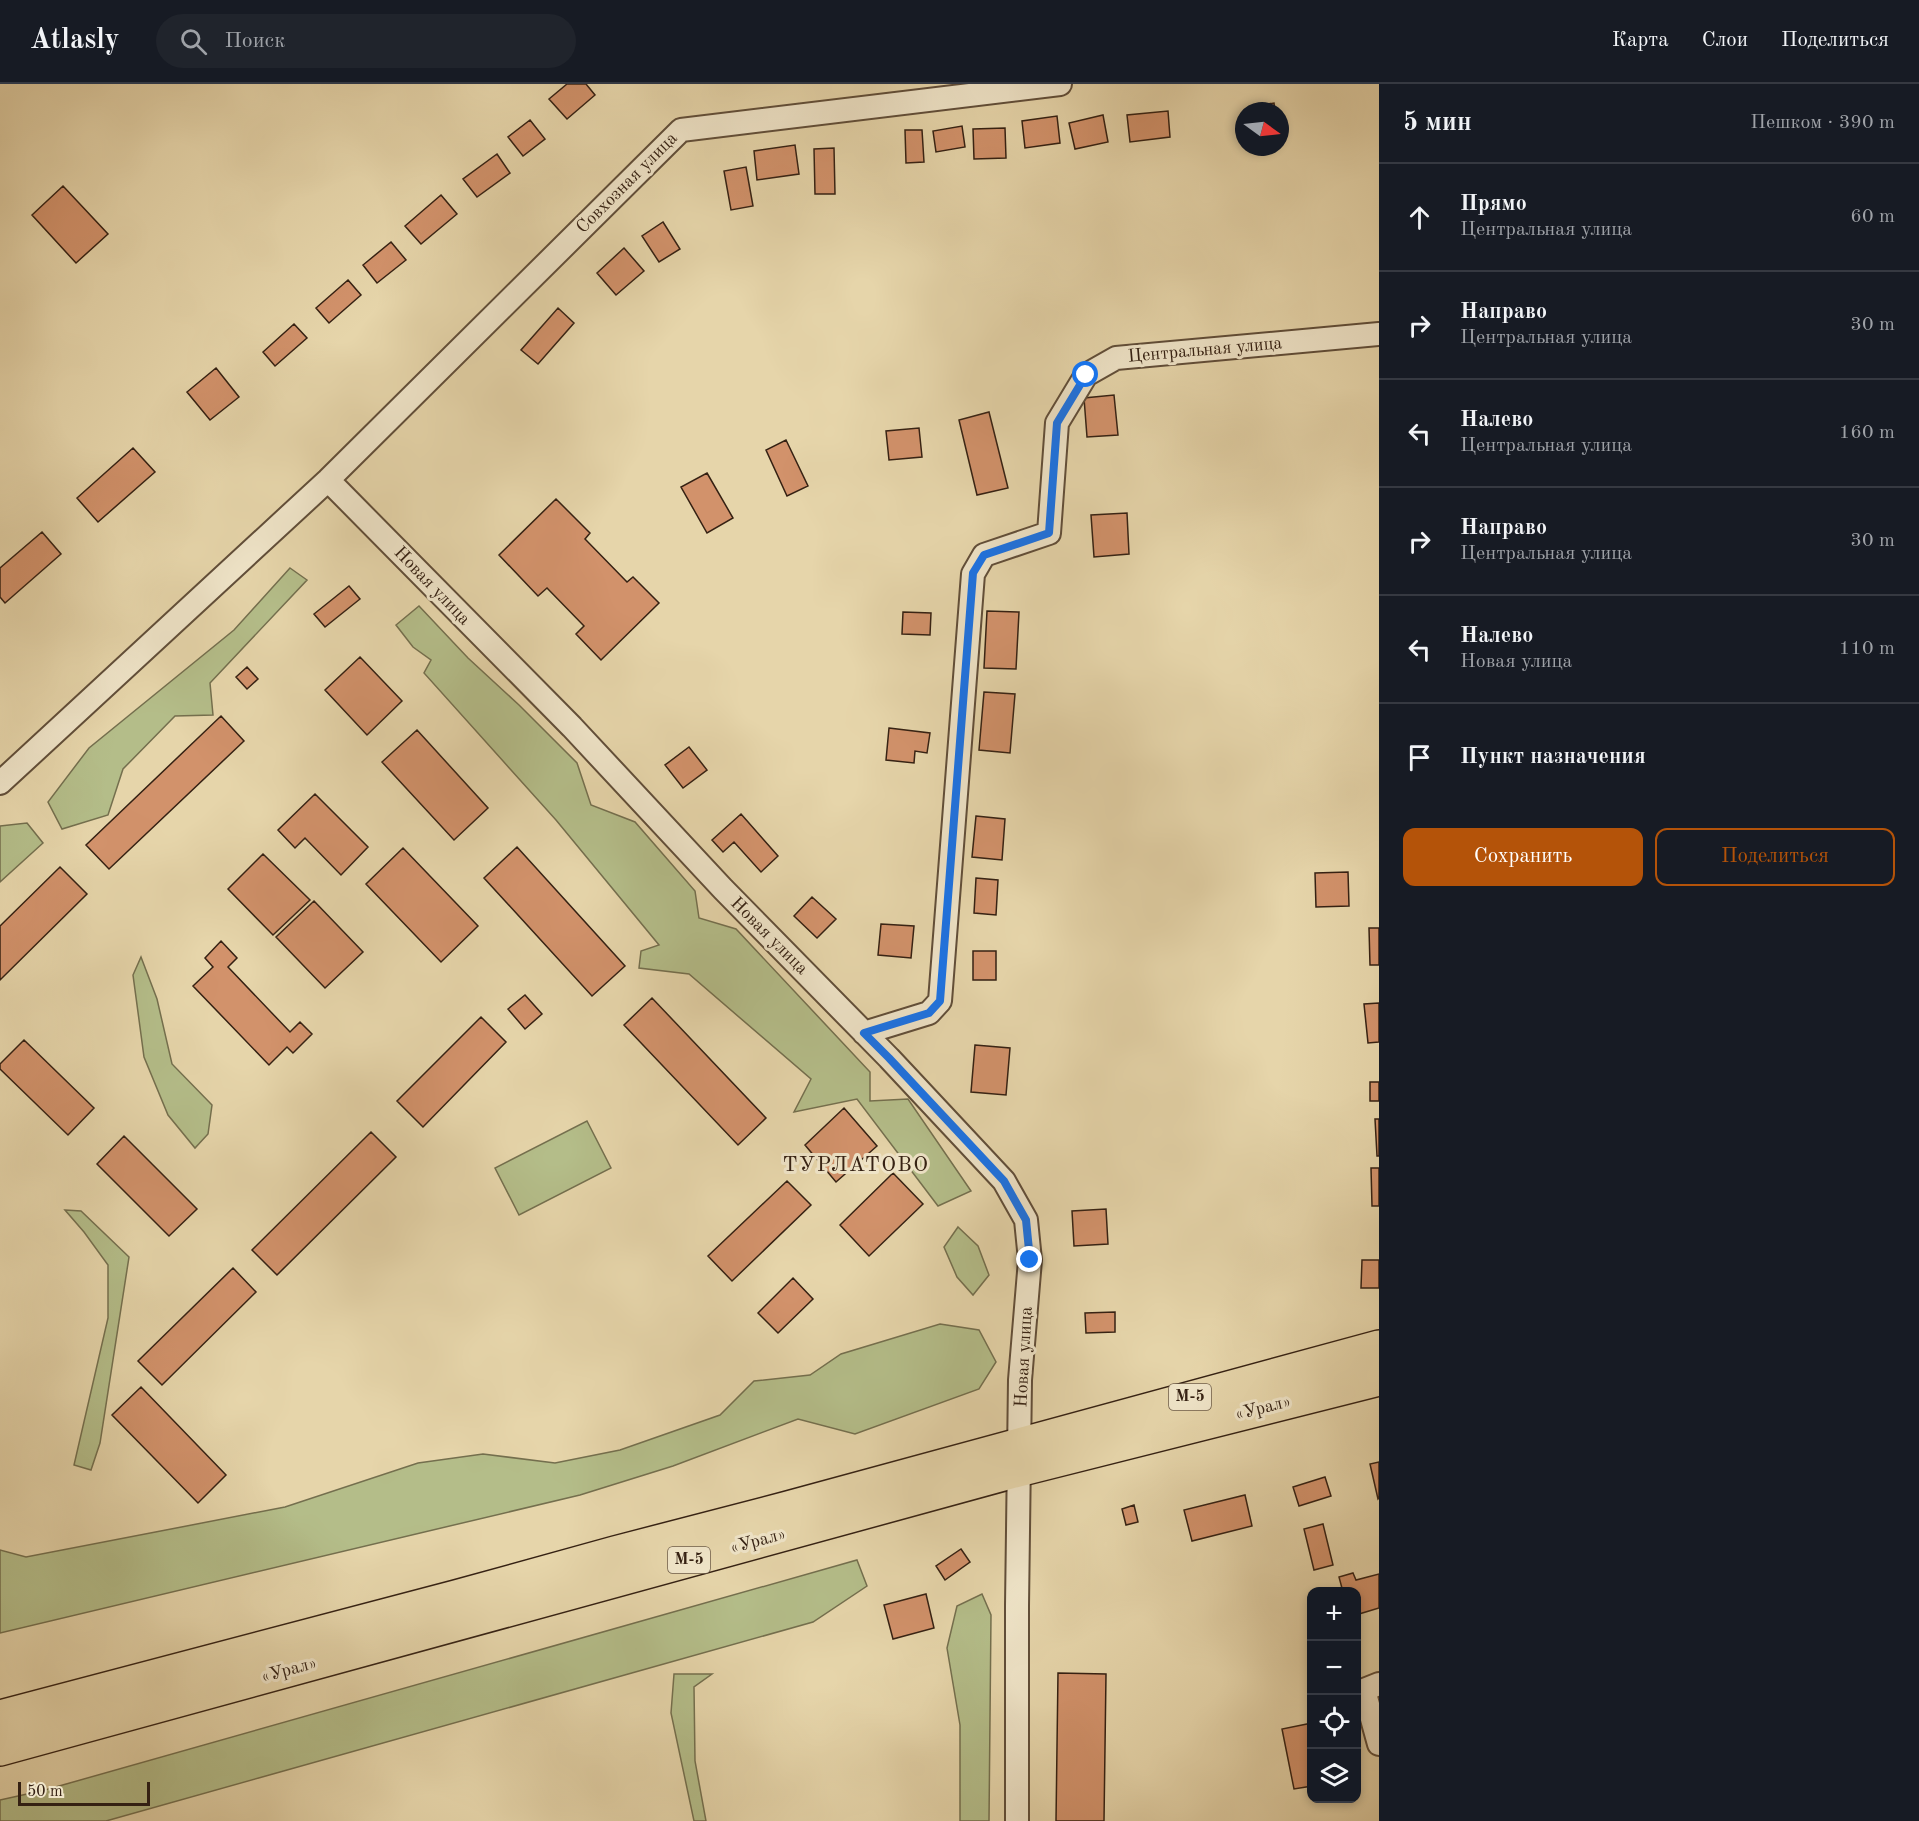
<!DOCTYPE html>
<html lang="ru">
<head>
<meta charset="utf-8">
<style>
	:root { --surface:#171b24; --page:#20242c; --text:#f1f3f6; --muted:#9ea1a6; --line:#363941; --accent:#b45309 }
	body { margin:0; font-family:"Old Standard TT",serif; background:var(--page); color:var(--text) }
	.controls { position:absolute; right:18px; bottom:18px; display:grid; overflow:hidden; border-radius:12px; box-shadow:0 3px 9px #0003 }
	.controls button { width:54px; height:54px; display:grid; place-items:center; padding:0; border:0; border-bottom:2px solid var(--line); background:var(--surface); color:var(--text); font:30px sans-serif }
	.compass { position:absolute; left:1235px; top:18px; width:54px; height:54px; border-radius:50%; background:var(--surface); box-shadow:0 3px 9px #0003; rotate:105deg }
	.scale { position:absolute; left:18px; bottom:15px; width:132px; box-sizing:border-box; padding-left:6px; border:3px solid #352113; border-top:0; font-size:16px; line-height:21px; white-space:nowrap; color:#352113; -webkit-text-stroke:4px #efe4c8; paint-order:stroke }
	.stop { position:absolute; width:18px; height:18px; margin:-14px; border:4px solid #1a73e8; border-radius:50%; background:#fff }
	.stop.end { background:#1a73e8; border-color:#fff; box-shadow:0 2px 6px #0008 }
	.list { margin:0; padding:0; list-style:none }
	h2 { display:flex; justify-content:space-between; align-items:center; height:78px; margin:0; padding:0 24px; font-size:26px }
	h2 small { font-size:20px; font-weight:400; color:var(--muted) }
	.list li { display:grid; grid-template-columns:39px 1fr auto; gap:18px; align-items:center; box-sizing:border-box; height:108px; padding:0 24px; border-top:2px solid var(--line) }
	.list b { display:block; font-size:22px; white-space:nowrap }
	.list p { margin:0; font-size:20px; white-space:nowrap; color:var(--muted) }
	.list em { font-size:20px; font-style:normal; color:var(--muted) }
	.actions { display:flex; gap:12px; padding:18px 24px }
	.actions a { flex:1; padding:14px 0; border:2px solid var(--accent); border-radius:12px; text-align:center; font-size:21px; color:var(--accent) }
	.actions .main { background:var(--accent); color:#fff }
	.icon { flex:none; width:33px; height:33px; fill:none; stroke:currentColor; stroke-width:2; stroke-linecap:round; stroke-linejoin:round }
	.map { position:relative; flex:none; width:1379px; height:1737px; overflow:hidden }
	header { display:flex; align-items:center; gap:36px; box-sizing:border-box; height:84px; padding:0 30px; background:var(--surface); border-bottom:2px solid var(--line) }
	header strong { font-size:28px }
	nav { display:flex; gap:33px; margin-inline-start:auto; font-size:21px }
	.search { width:420px; height:54px; background:var(--page); display:flex; align-items:center; gap:15px; box-sizing:border-box; padding:0 21px; border-radius:33px; color:var(--muted); font-size:22px }
	main { display:flex }
	aside { flex:1; background:var(--surface) }
	.map>svg:first-child { display:block }
</style>
</head>
<body>
<header>
<strong>Atlasly</strong>
<div class="search"><svg class="icon" aria-label="search" viewBox="0 0 24 24"><circle cx="10" cy="10" r="6"/><path d="M15 15l6 6"/></svg>Поиск</div>
<nav><a>Карта</a><a>Слои</a><a>Поделиться</a></nav>
</header>
<main>
<div class="map">
<svg width="1379" height="1737" viewBox="0 0 1379 1737">
	<rect width="100%" height="100%" fill="#e6d5aa"/>
	<filter id="stains"><feTurbulence type="fractalNoise" baseFrequency=".00333" numOctaves="4"/><feColorMatrix values="0 0 0 0 .2 0 0 0 0 .09 0 0 0 0 .02 0 0 0 .5 -.17"/></filter>
	<radialGradient id="worn" r=".72"><stop offset=".6" stop-color="#630" stop-opacity="0"/><stop offset="1" stop-color="#630" stop-opacity=".3"/></radialGradient>
	<path fill="#b4bd89" stroke="#746f4e" stroke-width="1.5" d="M290,484L307,496L210,599L213,631L175,632L123,685L108,731L62,745L48,718L89,664L234,546Z
		M419,522L468,574L519,621L577,679L591,721L635,738L695,807L699,834L736,845L870,988V1017L908,1015L971,1107L938,1122L857,1015L794,1028L811,995L689,890L639,884L641,867L659,861L556,736L424,589L431,576L413,563L396,541Z
		M27,739L43,759L0,798V742Z
		M141,873L157,915L172,980L212,1021L208,1050L195,1064L168,1031L144,973L133,891Z
		M587,1037L611,1084L519,1131L495,1084Z
		M65,1126L81,1127L129,1173L100,1359L91,1386L74,1381L108,1234V1181L84,1148Z
		M958,1143L978,1162L989,1191L973,1211L957,1193L944,1163Z
		M940,1240L979,1246L996,1278L979,1305L855,1350L798,1335L673,1382L580,1411L0,1549V1466L26,1473L285,1423L418,1379L483,1370L555,1379L620,1366L720,1331L754,1297L810,1291L841,1270Z
		M857,1476L867,1502L813,1538L106,1737H0V1716L45,1706Z
		M982,1510L991,1531L989,1737H960V1641L947,1564L957,1522Z
		M674,1590H712L694,1603L695,1677L706,1737H694L671,1629Z"/>
	<path fill="#d2926b" stroke="#352113" stroke-width="1.5" d="M567,0H586L595,11L567,35L549,15Z
		M1274,19L1275,27H1250V23Z
		M1168,27L1170,53L1130,58L1127,31Z
		M1103,31L1108,58L1075,65L1069,39Z
		M1057,32L1060,59L1025,64L1022,37Z
		M530,36L545,55L523,72L508,53Z
		M962,42L965,63L936,68L933,47Z
		M1005,44L1006,74L974,75L973,45Z
		M905,46H922L924,78L906,79Z
		M795,61L799,90L757,96L754,67Z
		M834,64L835,110H815L814,65Z
		M497,70L510,89L477,113L463,95Z
		M746,83L753,122L731,126L724,87Z
		M63,102L108,150L76,179L32,131Z
		M441,111L457,130L421,160L405,142Z
		M663,138L680,165L659,178L642,152Z
		M391,158L406,176L377,199L363,181Z
		M624,164L644,187L616,211L597,189Z
		M348,196L361,211L329,239L316,224Z
		M558,224L574,239L538,280L521,266Z
		M294,240L307,254L275,282L263,268Z
		M216,284L239,313L210,336L187,308Z
		M1114,311L1118,351L1087,353L1084,314Z
		M989,328L1008,404L977,411L959,336Z
		M919,344L922,373L889,376L886,347Z
		M786,356L808,402L787,412L766,366Z
		M133,364L155,388L98,438L77,414Z
		M707,389L733,434L707,449L681,403Z
		M556,415L590,449L585,455L627,498L633,493L659,519L601,576L576,550L584,542L547,504L538,512L499,471Z
		M1127,429L1129,470L1094,473L1091,431Z
		M42,448L61,470L5,519L0,513V484Z
		M349,502L360,515L325,543L314,530Z
		M987,527L1019,528L1016,585L984,584Z
		M903,528L931,529L930,551L902,550Z
		M360,573L402,617L367,651L325,606Z
		M247,583L258,595L247,605L236,593Z
		M984,608L1015,610L1010,669L979,666Z
		M221,632L244,657L109,785L86,761Z
		M889,644L930,649L927,669L915,667L914,679L886,676Z
		M417,646L488,724L454,756L382,678Z
		M689,663L707,686L683,704L665,681Z
		M315,710L368,763L341,791L305,754L295,764L278,746Z
		M741,730L778,772L761,788L734,758L723,768L712,756Z
		M976,732L1005,735L1002,776L972,773Z
		M517,763L625,882L592,912L484,794Z
		M403,764L478,842L441,878L366,800Z
		M263,770L310,816L273,851L228,805Z
		M60,783L87,810L0,896V842Z
		M1348,788L1349,822L1316,823L1315,789Z
		M976,794L998,796L996,831L974,829Z
		M812,813L836,835L817,854L794,832Z
		M314,817L363,868L325,904L276,853Z
		M881,840L914,842L911,874L878,871Z
		M1369,844H1379V881H1370Z
		M221,857L237,874L228,883L290,948L300,938L312,950L293,969L287,963L269,981L193,902L213,883L205,874Z
		M973,867H996V896H973Z
		M525,911L542,930L525,945L508,925Z
		M652,914L766,1034L738,1061L624,941Z
		M1379,919V958L1368,959L1364,920Z
		M481,933L506,958L423,1043L397,1017Z
		M24,956L94,1024L68,1051L0,985V980Z
		M975,961L1010,964L1006,1011L971,1008Z
		M1370,998H1379V1017H1370Z
		M844,1024L877,1062L836,1098L805,1061Z
		M1375,1035H1379V1072H1377Z
		M371,1048L396,1073L277,1191L252,1166Z
		M124,1052L197,1125L169,1152L97,1080Z
		M1371,1084H1379V1122H1372Z
		M893,1089L923,1120L869,1172L840,1141Z
		M787,1097L811,1121L732,1197L708,1172Z
		M1106,1125L1108,1160L1074,1162L1072,1127Z
		M1362,1176H1379V1204H1361Z
		M233,1184L256,1208L162,1301L138,1277Z
		M793,1194L813,1215L778,1249L758,1229Z
		M1115,1228V1248L1086,1249L1085,1229Z
		M141,1303L226,1391L198,1419L112,1331Z
		M1379,1378V1414L1378,1415L1370,1380Z
		M1325,1393L1331,1412L1299,1422L1293,1403Z
		M1245,1411L1252,1442L1192,1457L1184,1426Z
		M1134,1421L1138,1438L1126,1441L1122,1425Z
		M1323,1440L1333,1481L1314,1486L1304,1445Z
		M961,1465L970,1478L945,1496L936,1482Z
		M1353,1489L1356,1496L1379,1490V1524L1359,1530L1356,1522V1508H1343L1339,1493Z
		M926,1510L934,1544L893,1555L884,1521Z
		M1058,1589L1106,1590L1104,1737H1056Z
		M1312,1639V1702L1294,1705L1282,1645Z"/>
	<g fill="none" stroke-linecap="round" stroke-linejoin="round">
		<defs>
			<path id="minor" d="M328,396L572,643L723,805L889,974L1004,1097L1026,1136L1030,1176L1020,1296L1017,1522V1737
				M0,699L328,396L681,46L1060,0
				M864,949L929,929L940,917L973,490L984,471L1049,449L1057,339L1086,291L1116,274L1379,250
				M1379,1600L1364,1606L1379,1660"/>
			<path id="highway" d="M0,1633L456,1513L615,1469L788,1424L1379,1263
				M0,1665L1018,1386L1379,1295"/>
		</defs>
		<use href="#minor" stroke="#614e39" stroke-width="26"/>
		<use href="#highway" stroke="#352113" stroke-width="36"/>
		<use href="#minor" stroke="#efe4c8" stroke-width="22"/>
		<use href="#highway" stroke="#e6d5aa" stroke-width="33"/>
	</g>
	<g fill="none" stroke-linecap="round" stroke-linejoin="round">
		<path stroke="#1a73e8" stroke-width="8" d="M1030,1176L1026,1136L1004,1097L889,974L864,949L929,929L940,917L973,489L984,471L1049,449L1057,339L1086,291"/>
	</g>
	<g text-anchor="middle" dominant-baseline="central" stroke-width="6" stroke-linejoin="round" paint-order="stroke">
		<g fill="#efe4c8" stroke="#6d5c49" stroke-width="1.5">
			<rect x="1169" y="1300" width="42" height="26" rx="4.5"/>
			<rect x="668" y="1463" width="42" height="26" rx="4.5"/>
		</g>
		<g font-size="16" font-weight="bold" fill="#352113">
			<text x="1190" y="1313">М-5</text>
			<text x="689" y="1476">М-5</text>
		</g>
		<g font-size="18" fill="#352113" stroke="#efe4c8">
			<text transform="translate(627 99) rotate(-45)">Совхозная улица</text>
			<text transform="translate(1205 266) rotate(-5)">Центральная улица</text>
			<text transform="translate(432 502) rotate(46)">Новая улица</text>
			<text transform="translate(769 852) rotate(45)">Новая улица</text>
			<text transform="translate(1024 1273) rotate(-87)">Новая улица</text>
			<text transform="translate(1263 1324) rotate(-14)">«Урал»</text>
			<text transform="translate(758 1457) rotate(-15)">«Урал»</text>
			<text transform="translate(289 1586) rotate(-15)">«Урал»</text>
		</g>
		<g font-size="21" letter-spacing="1.5" fill="#352113" stroke="#efe4c8">
			<text x="856" y="1081">ТУРЛАТОВО</text>
		</g>
	</g>
	<rect width="100%" height="100%" filter="url(#stains)"/>
	<rect width="100%" height="100%" fill="url(#worn)"/>
</svg>
<div class="controls">
<button>+</button>
<button>−</button>
<button><svg class="icon" aria-label="locate" viewBox="0 0 24 24"><circle cx="12" cy="12" r="6"/><path d="M12 2v4M12 18v4M2 12h4M18 12h4"/></svg></button>
<button><svg class="icon" aria-label="layers" viewBox="0 0 24 24"><path d="M12 4l9 5-9 5-9-5zM3 14l9 5 9-5"/></svg></button>
</div>
<svg class="compass" viewBox="-18 -18 36 36"><path d="M0-13l5 13h-10z" fill="#e53935"/><path d="M0 13l5-13h-10z" fill="#9ea1a6"/></svg>
<div class="scale">50 m</div>
<div class="stop" style="left:1086px;top:291px"></div>
<div class="stop end" style="left:1030px;top:1176px"></div>
</div>
<aside>
<h2>5 мин<small>Пешком · 390 m</small></h2>
<ul class="list">
<li><svg class="icon" aria-label="ahead" viewBox="0 0 24 24"><path d="M12 20V5M6 11l6-6 6 6"/></svg><div><b>Прямо</b><p>Центральная улица</p></div><em>60 m</em></li>
<li><svg class="icon" aria-label="right" viewBox="0 0 24 24"><path d="M7 20v-9h11M14 6l5 5-5 5"/></svg><div><b>Направо</b><p>Центральная улица</p></div><em>30 m</em></li>
<li><svg class="icon" aria-label="left" viewBox="0 0 24 24"><path d="M17 20v-9H6M10 6l-5 5 5 5"/></svg><div><b>Налево</b><p>Центральная улица</p></div><em>160 m</em></li>
<li><svg class="icon" aria-label="right" viewBox="0 0 24 24"><path d="M7 20v-9h11M14 6l5 5-5 5"/></svg><div><b>Направо</b><p>Центральная улица</p></div><em>30 m</em></li>
<li><svg class="icon" aria-label="left" viewBox="0 0 24 24"><path d="M17 20v-9H6M10 6l-5 5 5 5"/></svg><div><b>Налево</b><p>Новая улица</p></div><em>110 m</em></li>
<li><svg class="icon" aria-label="arrive" viewBox="0 0 24 24"><path d="M6 21V4h12l-3 4 3 4H6"/></svg><div><b>Пункт назначения</b></div></li>
</ul>
<div class="actions"><a class="main">Сохранить</a><a>Поделиться</a></div>
</aside>
</main>
</body>
</html>
